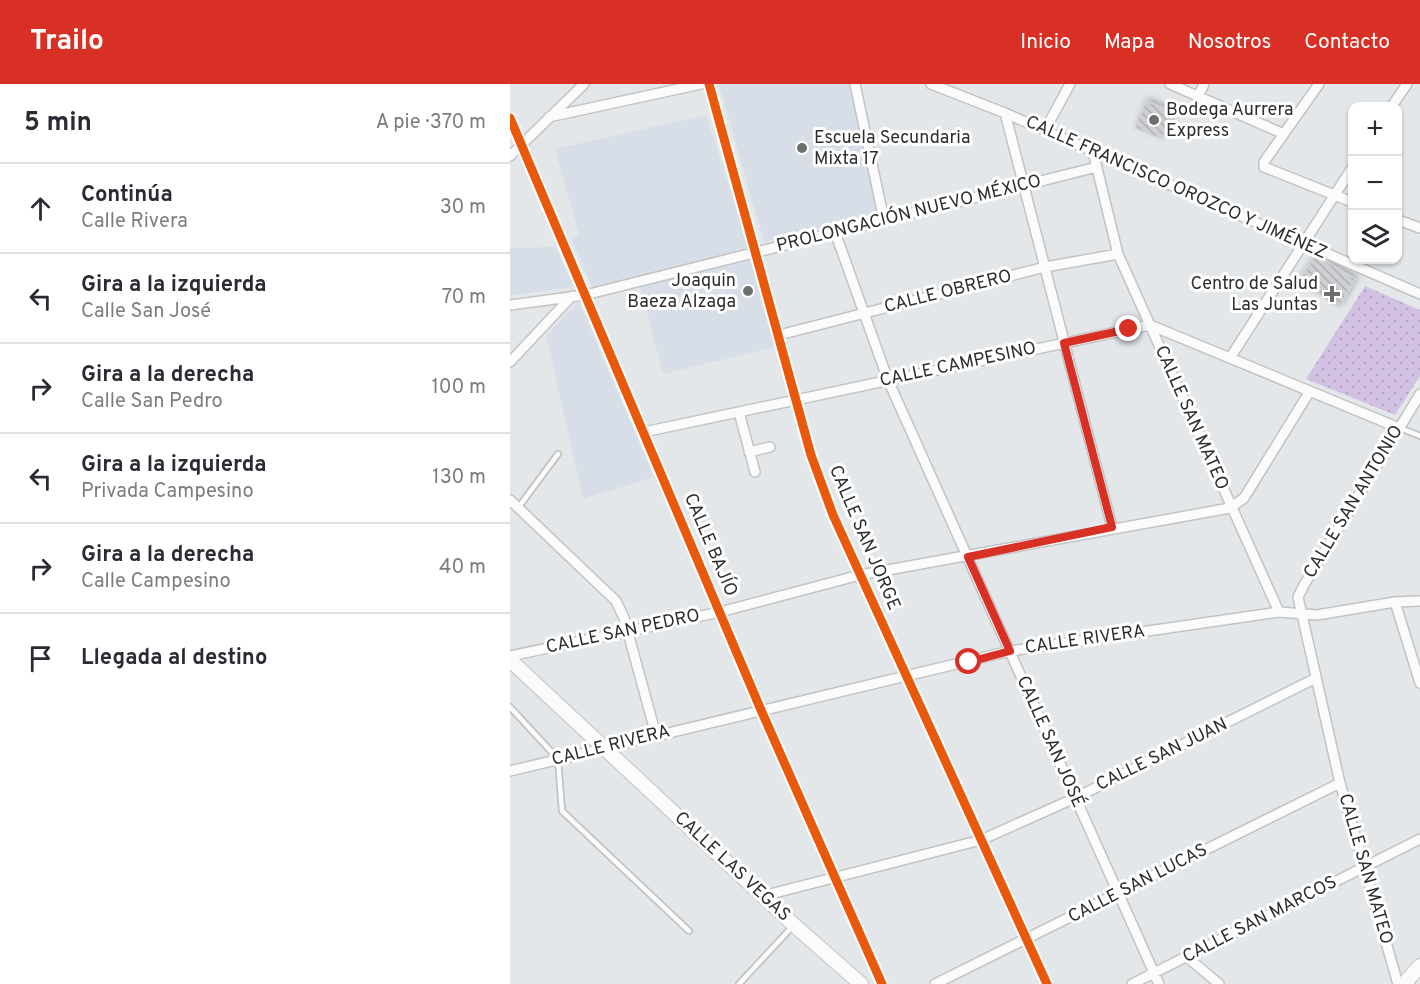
<!DOCTYPE html>
<html lang="es">
<head>
<meta charset="utf-8">
<style>
	:root { --surface:#fff; --page:#f2f2f3; --text:#2b2b33; --muted:#7c7c81; --line:#e1e1e2; --accent:#d93025 }
	body { margin:0; font-family:Overpass,sans-serif; background:var(--page); color:var(--text) }
	.controls { position:absolute; right:18px; top:18px; display:grid; overflow:hidden; border-radius:12px; box-shadow:0 2px 4px #0004 }
	.controls button { width:54px; height:54px; display:grid; place-items:center; padding:0; border:0; border-bottom:2px solid var(--line); background:var(--surface); color:var(--text); font:30px sans-serif }
	.stop { position:absolute; width:18px; height:18px; margin:-14px; border:4px solid #d93025; border-radius:50%; background:#fff }
	.stop.end { background:#d93025; border-color:#fff; box-shadow:0 2px 6px #0008 }
	.list { margin:0; padding:0; list-style:none }
	h2 { display:flex; justify-content:space-between; align-items:center; height:78px; margin:0; padding:0 24px; font-size:26px }
	h2 small { font-size:20px; font-weight:400; color:var(--muted) }
	.list li { display:grid; grid-template-columns:39px 1fr auto; gap:18px; align-items:center; box-sizing:border-box; height:90px; padding:0 24px; border-top:2px solid var(--line) }
	.list b { display:block; font-size:22px; white-space:nowrap }
	.list p { margin:0; font-size:20px; white-space:nowrap; color:var(--muted) }
	.list em { font-size:20px; font-style:normal; color:var(--muted) }
	.icon { flex:none; width:33px; height:33px; fill:none; stroke:currentColor; stroke-width:2; stroke-linecap:round; stroke-linejoin:round }
	.map { position:relative; flex:none; width:910px; height:900px; overflow:hidden }
	header { display:flex; align-items:center; gap:36px; box-sizing:border-box; height:84px; padding:0 30px; background:var(--accent); color:#fff }
	header strong { font-size:28px }
	nav { display:flex; gap:33px; margin-inline-start:auto; font-size:21px }
	main { display:flex }
	aside { flex:1; background:var(--surface) }
	.map>svg:first-child { display:block }
</style>
</head>
<body>
<header>
<strong>Trailo</strong>
<nav><a>Inicio</a><a>Mapa</a><a>Nosotros</a><a>Contacto</a></nav>
</header>
<main>
<aside>
<h2>5 min<small>A pie · 370 m</small></h2>
<ul class="list">
<li><svg class="icon" aria-label="ahead" viewBox="0 0 24 24"><path d="M12 20V5M6 11l6-6 6 6"/></svg><div><b>Continúa</b><p>Calle Rivera</p></div><em>30 m</em></li>
<li><svg class="icon" aria-label="left" viewBox="0 0 24 24"><path d="M17 20v-9H6M10 6l-5 5 5 5"/></svg><div><b>Gira a la izquierda</b><p>Calle San José</p></div><em>70 m</em></li>
<li><svg class="icon" aria-label="right" viewBox="0 0 24 24"><path d="M7 20v-9h11M14 6l5 5-5 5"/></svg><div><b>Gira a la derecha</b><p>Calle San Pedro</p></div><em>100 m</em></li>
<li><svg class="icon" aria-label="left" viewBox="0 0 24 24"><path d="M17 20v-9H6M10 6l-5 5 5 5"/></svg><div><b>Gira a la izquierda</b><p>Privada Campesino</p></div><em>130 m</em></li>
<li><svg class="icon" aria-label="right" viewBox="0 0 24 24"><path d="M7 20v-9h11M14 6l5 5-5 5"/></svg><div><b>Gira a la derecha</b><p>Calle Campesino</p></div><em>40 m</em></li>
<li><svg class="icon" aria-label="arrive" viewBox="0 0 24 24"><path d="M6 21V4h12l-3 4 3 4H6"/></svg><div><b>Llegada al destino</b></div></li>
</ul>
</aside>
<div class="map">
<svg width="910" height="900" viewBox="0 0 910 900">
	<defs>
		<pattern id="park-dots" width="8" height="8" patternUnits="userSpaceOnUse" patternTransform="scale(1.5)"><rect width="8" height="8" fill="#d3c1e3"/><path d="M2 2h.1M6 6h.1" fill="none" stroke="#b5a6c3" stroke-width="1.8" stroke-linecap="round"/></pattern>
		<pattern id="building-back-hatch" width="6" height="6" patternUnits="userSpaceOnUse" patternTransform="scale(1.5)"><rect width="6" height="6" fill="#cdcfd2"/><path d="M-1 5l2 2M0 0l6 6M5-1l2 2" fill="none" stroke="#b0b2b5"/></pattern>
		<filter id="shadow"><feDropShadow dx="2.5" dy="-2.5" stdDeviation="3" flood-color="#0004"/></filter>
	</defs>
	<rect width="100%" height="100%" fill="#e4e7ea"/>
	<path fill="#d7dee8" d="M209,0H345L370,128L254,158Z
		M196,31L239,164L82,203L61,155L69,150L45,65Z
		M46,163L63,203L0,212V164Z
		M241,176L266,263L153,290L130,202Z
		M69,218L144,393L73,415L36,251Z"/>
	<path fill="url(#park-dots)" d="M855,202L910,226V292L885,331L796,295Z"/>
	<path fill="url(#building-back-hatch)" stroke="#d0d2d5" stroke-width="1.5" filter="url(#shadow)" d="M636,17L663,28L652,55L625,44Z
		M806,171L845,195L829,223L788,197Z"/>
	<g fill="none" stroke-linecap="round" stroke-linejoin="round">
		<defs>
			<path id="lane" d="M890,344L910,352
				M8,424L48,370
				M0,623L48,675L52,727L179,847
				M229,900L282,843"/>
			<path id="street" d="M199,0L301,371L323,431L537,900
				M345,0L374,136
				M421,0L495,29L910,210
				M660,0L774,50
				M809,0L754,78V83L842,118
				M688,13L694,0
				M882,22L897,0
				M495,29L602,443
				M39,33L191,0
				M0,34L251,626L372,900
				M535,46L560,0
				M583,68L608,170L769,528
				M0,72L74,0
				M888,136L910,144
				M325,148L378,296L649,900
				M0,221L75,211L587,83
				M269,251L535,183L608,170
				M720,274L842,84
				M0,278L62,212
				M229,328L245,388
				M134,348L640,241L889,344
				M239,368L260,363
				M0,416L106,517L114,534L146,651
				M885,518L910,599
				M0,572L210,528L350,491L720,424L734,414L800,307
				M0,687L500,567L769,528L807,531L885,518L910,517
				M253,812L471,756L565,714L806,594
				M677,873L709,900
				M425,900L830,699
				M622,900L910,755
				M888,900L830,699L788,513L794,501L910,310"/>
			<path id="secondary" d="M0,576L284,841L351,900
				M894,900L910,882"/>
		</defs>
		<use href="#lane" stroke="#c2c3c2" stroke-width="8"/>
		<use href="#street" stroke="#c2c3c2" stroke-width="12"/>
		<use href="#secondary" stroke="#c2c3c2" stroke-width="16"/>
		<use href="#lane" stroke="#fbfbfc" stroke-width="4.5"/>
		<use href="#street" stroke="#fbfbfc" stroke-width="9"/>
		<use href="#secondary" stroke="#fbfbfc" stroke-width="14"/>
		<defs>
			<path id="cycleway" d="M199,0L301,371L323,431L537,900
				M0,34L251,626L372,900"/>
		</defs>
		<use href="#cycleway" stroke="#fff" stroke-width="13"/>
		<use href="#cycleway" stroke="#e8590c" stroke-width="9"/>
	</g>
	<g fill="none" stroke-linecap="round" stroke-linejoin="round">
		<path stroke="#d93025" stroke-width="8" d="M459,578L500,567L458,473L602,443L554,259L619,245"/>
	</g>
	<g fill="#6d6e6f" stroke="#fff" stroke-width="2">
		<circle cx="644" cy="36" r="6"/>
		<circle cx="292" cy="64" r="6"/>
		<circle cx="238" cy="207" r="6"/>
		<path d="M819 201h6v6h6v6h-6v6h-6v-6h-6v-6h6z"/>
	</g>
	<g text-anchor="middle" dominant-baseline="central" stroke-width="6" stroke-linejoin="round" paint-order="stroke">
		<g font-size="18" fill="#2d2d2d" stroke="#fff" text-anchor="start">
			<text x="656" y="26">Bodega Aurrera<tspan x="656" dy="21">Express</tspan></text>
			<text x="304" y="54">Escuela Secundaria<tspan x="304" dy="21">Mixta 17</tspan></text>
			<text x="226" y="197" text-anchor="end">Joaquin<tspan x="226" dy="21">Baeza Alzaga</tspan></text>
			<text x="808" y="200" text-anchor="end">Centro de Salud<tspan x="808" dy="21">Las Juntas</tspan></text>
		</g>
		<g font-size="18" fill="#2d2d2d" stroke="#fff">
			<text transform="translate(666 104) rotate(24)">CALLE FRANCISCO OROZCO Y JIMÉNEZ</text>
			<text transform="translate(399 130) rotate(-14)">PROLONGACIÓN NUEVO MÉXICO</text>
			<text transform="translate(438 208) rotate(-14)">CALLE OBRERO</text>
			<text transform="translate(448 281) rotate(-12)">CALLE CAMPESINO</text>
			<text transform="translate(681 334) rotate(66)">CALLE SAN MATEO</text>
			<text transform="translate(844 418) rotate(-59)">CALLE SAN ANTONIO</text>
			<text transform="translate(354 454) rotate(67)">CALLE SAN JORGE</text>
			<text transform="translate(200 461) rotate(67)">CALLE BAJÍO</text>
			<text transform="translate(113 548) rotate(-12)">CALLE SAN PEDRO</text>
			<text transform="translate(575 556) rotate(-8)">CALLE RIVERA</text>
			<text transform="translate(540 658) rotate(66)">CALLE SAN JOSÉ</text>
			<text transform="translate(101 662) rotate(-14)">CALLE RIVERA</text>
			<text transform="translate(652 671) rotate(-26)">CALLE SAN JUAN</text>
			<text transform="translate(222 783) rotate(43)">CALLE LAS VEGAS</text>
			<text transform="translate(855 785) rotate(74)">CALLE SAN MATEO</text>
			<text transform="translate(628 800) rotate(-27)">CALLE SAN LUCAS</text>
			<text transform="translate(750 836) rotate(-27)">CALLE SAN MARCOS</text>
		</g>
	</g>
</svg>
<div class="controls">
<button>+</button>
<button>−</button>
<button><svg class="icon" aria-label="layers" viewBox="0 0 24 24"><path d="M12 4l9 5-9 5-9-5zM3 14l9 5 9-5"/></svg></button>
</div>
<div class="stop" style="left:459px;top:578px"></div>
<div class="stop end" style="left:619px;top:245px"></div>
</div>
</main>
</body>
</html>
